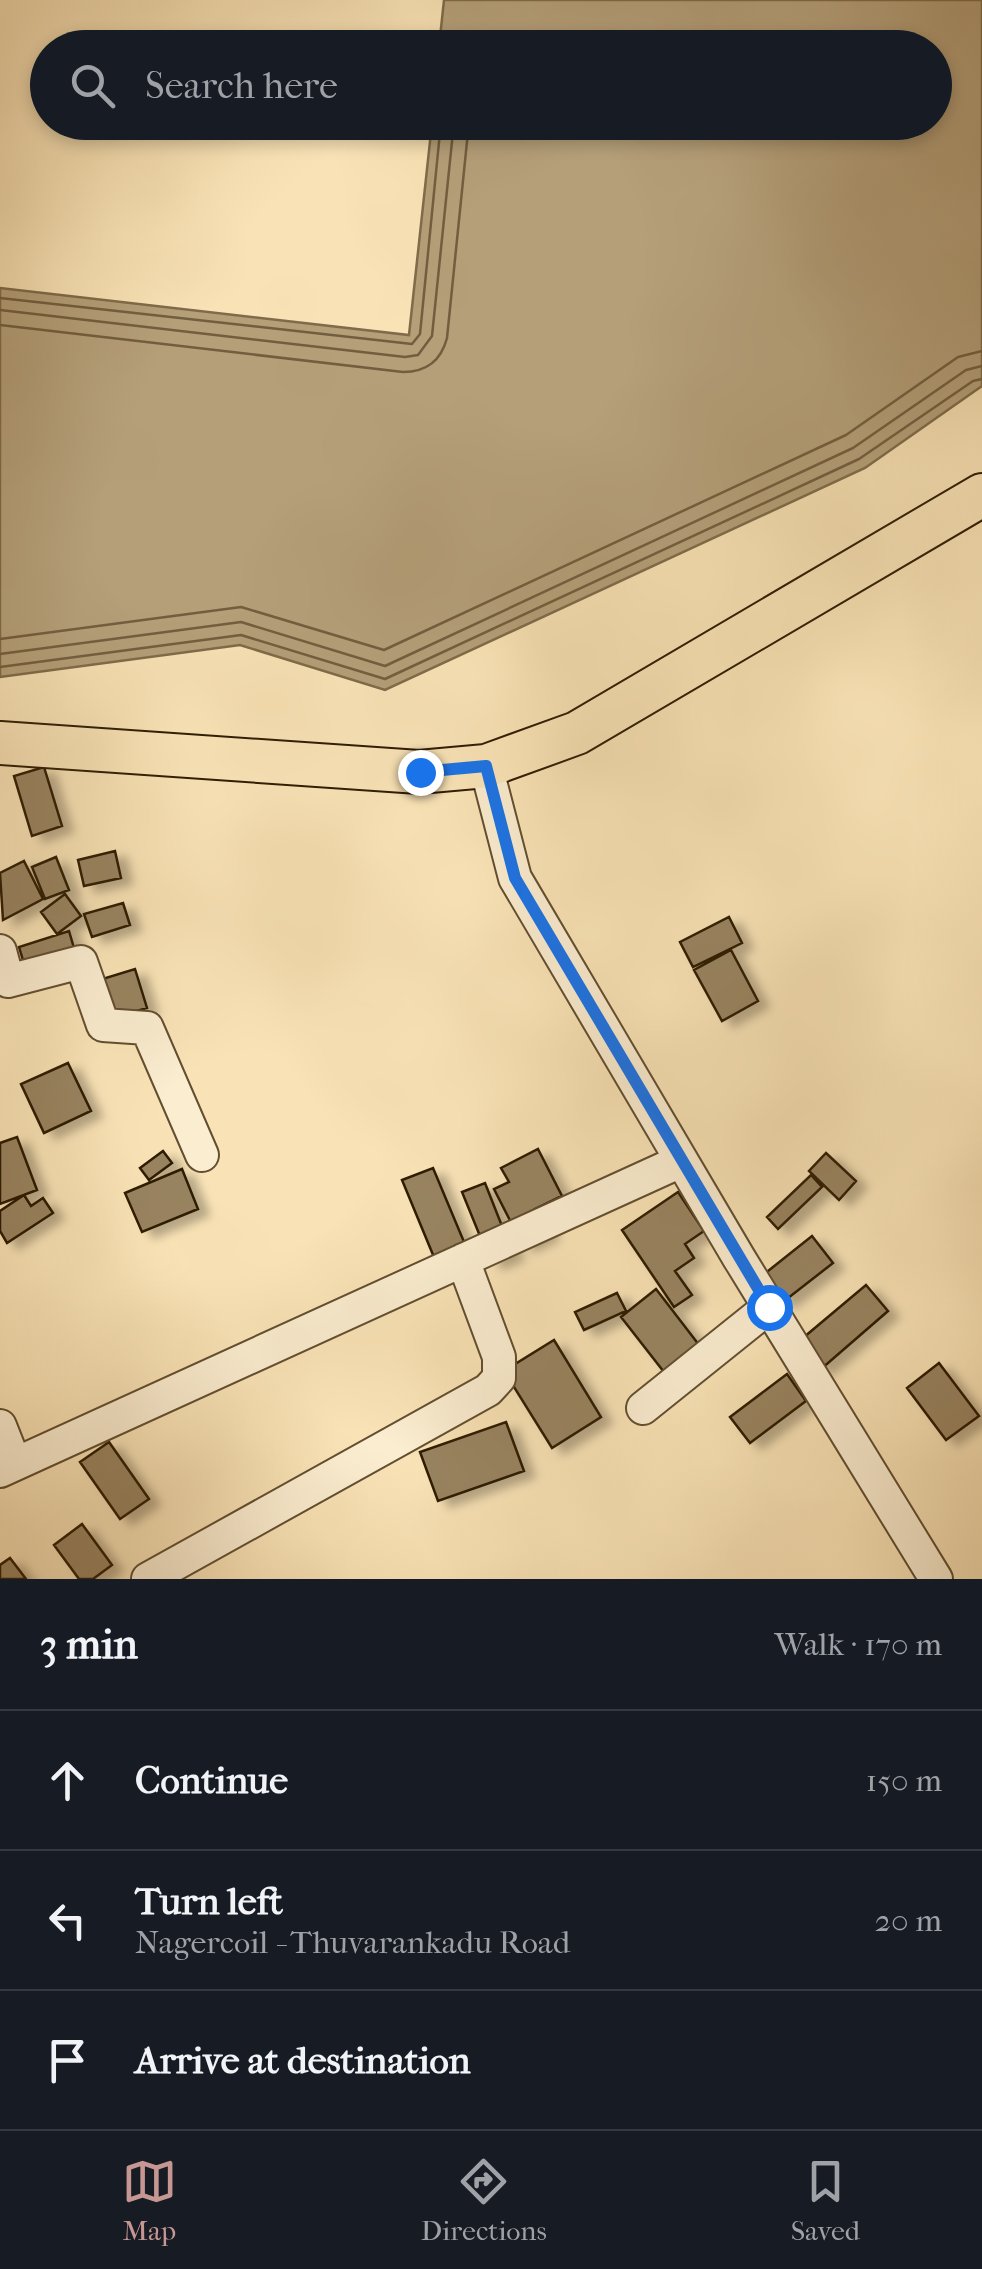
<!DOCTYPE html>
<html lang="en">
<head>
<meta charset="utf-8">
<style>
	:root { --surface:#171b24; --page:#242831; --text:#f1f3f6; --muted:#9ea1a6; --line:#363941; --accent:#c59692 }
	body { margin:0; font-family:"IM FELL French Canon",serif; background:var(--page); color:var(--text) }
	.stop { position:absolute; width:30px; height:30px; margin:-22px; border:8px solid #1a73e8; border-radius:50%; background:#fff }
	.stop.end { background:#1a73e8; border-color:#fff; box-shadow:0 2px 10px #0008 }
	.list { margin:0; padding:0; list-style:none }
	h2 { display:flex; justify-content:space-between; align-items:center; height:130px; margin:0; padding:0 40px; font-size:42px }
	h2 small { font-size:32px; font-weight:400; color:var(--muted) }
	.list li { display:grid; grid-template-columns:65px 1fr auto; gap:30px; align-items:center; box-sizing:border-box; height:140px; padding:0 40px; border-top:2px solid var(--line) }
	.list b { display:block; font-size:38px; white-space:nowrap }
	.list p { margin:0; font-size:32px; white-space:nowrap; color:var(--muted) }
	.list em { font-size:32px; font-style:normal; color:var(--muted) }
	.icon { flex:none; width:55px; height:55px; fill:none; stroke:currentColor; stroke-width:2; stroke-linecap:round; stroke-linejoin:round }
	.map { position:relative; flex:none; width:982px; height:1579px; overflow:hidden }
	.search { position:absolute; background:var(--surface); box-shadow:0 5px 15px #0003; left:30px; right:30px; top:30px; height:110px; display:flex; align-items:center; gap:25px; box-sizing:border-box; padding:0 35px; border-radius:55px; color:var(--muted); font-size:38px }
	.sheet { height:550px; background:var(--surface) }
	nav { display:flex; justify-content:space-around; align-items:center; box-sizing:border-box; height:140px; border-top:2px solid var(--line); background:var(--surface); font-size:28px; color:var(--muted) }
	nav a { display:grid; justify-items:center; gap:5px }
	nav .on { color:var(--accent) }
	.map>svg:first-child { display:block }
</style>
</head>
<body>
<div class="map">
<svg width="982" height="1579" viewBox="0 0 982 1579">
	<defs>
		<filter id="shadow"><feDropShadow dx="11" dy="6" stdDeviation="5" flood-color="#0004"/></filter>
	</defs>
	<rect width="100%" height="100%" fill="#f9e3b6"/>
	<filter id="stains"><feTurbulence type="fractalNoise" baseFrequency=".002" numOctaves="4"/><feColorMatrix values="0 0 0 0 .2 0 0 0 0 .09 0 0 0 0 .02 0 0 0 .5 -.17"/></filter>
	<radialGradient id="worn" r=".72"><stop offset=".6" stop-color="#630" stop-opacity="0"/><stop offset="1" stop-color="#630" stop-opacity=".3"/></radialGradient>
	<path fill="#b49f79" stroke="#7f6b4a" stroke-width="2.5" d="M444,0H982V386L865,468L385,690L240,645L0,677V288L409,335L432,123L934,122V48L439,47Z"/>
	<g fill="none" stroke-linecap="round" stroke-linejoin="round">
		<path stroke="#725e3e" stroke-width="2.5" d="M0,298L412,344L420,334L441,122
			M0,310L405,357L418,355L432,336L454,122
			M0,325L403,372C426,372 441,361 447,338L469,122
			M0,639L241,607L384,650L846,435L958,357L982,351
			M0,654L241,622L385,666L853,448L966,370L982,366
			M0,667L241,635L385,679L859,459L973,381L982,379"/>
	</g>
	<path fill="#988361" stroke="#2f1c04" stroke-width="2.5" filter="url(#shadow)" d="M44,767L62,826L32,836L14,776Z
		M115,851L121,878L84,886L78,860Z
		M56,857L69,890L45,899L32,867Z
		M24,861L43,899L3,920L0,873Z
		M65,894L81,916L57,934L41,912Z
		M123,903L130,925L92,937L84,914Z
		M729,917L742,943L693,967L680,942Z
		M69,931L76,955L26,970L19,947Z
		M731,950L758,1001L722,1021L694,970Z
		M135,969L147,1008L110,1019L99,980Z
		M68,1063L91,1111L44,1133L21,1084Z
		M17,1137L37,1190L0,1204V1143Z
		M538,1149L562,1196L535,1209L548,1234L523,1246L494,1189L509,1182L501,1168Z
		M163,1151L172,1163L149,1180L140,1168Z
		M826,1153L856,1181L839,1200L809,1171Z
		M433,1168L467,1249L436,1262L402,1180Z
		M182,1169L198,1209L142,1232L125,1193Z
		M811,1175L822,1187L778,1229L767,1217Z
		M485,1183L513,1254L491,1263L462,1192Z
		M678,1192L704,1231L685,1244L694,1258L675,1271L692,1295L674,1307L622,1230Z
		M24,1195L31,1206L43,1198L53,1213L7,1243L0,1231V1211Z
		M812,1236L833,1263L783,1302L763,1275Z
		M866,1285L888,1311L820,1370L797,1343Z
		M656,1289L706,1354L671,1381L621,1317Z
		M617,1293L626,1311L584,1330L575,1312Z
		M554,1340L601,1417L552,1448L504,1371Z
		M939,1363L979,1416L946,1440L907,1388Z
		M787,1374L806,1401L750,1443L730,1417Z
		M506,1422L524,1471L438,1501L420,1452Z
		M109,1442L149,1499L120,1519L80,1462Z
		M82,1524L112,1565L93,1579H79L54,1545Z
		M10,1558L26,1579H0V1565Z"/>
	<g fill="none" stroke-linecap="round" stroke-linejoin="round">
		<defs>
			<path id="minor" d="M486,766L515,878L739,1258L936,1579
				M0,951L8,981L81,962L103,1025L147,1028L202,1155
				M643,1408L769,1307
				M0,1426L15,1464
				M0,1471L681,1161
				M148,1579L488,1390L499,1378V1357L463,1260"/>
			<path id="major" d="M0,743L419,772L486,766L577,733L982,495"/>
		</defs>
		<use href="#minor" stroke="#624e30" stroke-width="36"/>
		<use href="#major" stroke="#2f1c04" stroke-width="46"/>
		<use href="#minor" stroke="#fbedd0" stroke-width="32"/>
		<use href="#major" stroke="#f9e3b6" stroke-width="42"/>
	</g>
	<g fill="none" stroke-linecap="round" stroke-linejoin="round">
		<path stroke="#1a73e8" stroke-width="12" d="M420,772L486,766L515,878L769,1307"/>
	</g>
	<rect width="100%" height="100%" filter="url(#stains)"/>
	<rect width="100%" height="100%" fill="url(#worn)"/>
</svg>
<div class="stop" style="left:769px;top:1307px"></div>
<div class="stop end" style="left:420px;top:772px"></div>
<div class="search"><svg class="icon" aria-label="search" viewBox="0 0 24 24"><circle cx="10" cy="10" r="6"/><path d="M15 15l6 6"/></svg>Search here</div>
</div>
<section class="sheet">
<h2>3 min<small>Walk · 170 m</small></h2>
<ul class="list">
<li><svg class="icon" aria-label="ahead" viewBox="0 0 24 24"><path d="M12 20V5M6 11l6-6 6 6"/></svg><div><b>Continue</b></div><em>150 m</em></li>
<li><svg class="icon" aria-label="left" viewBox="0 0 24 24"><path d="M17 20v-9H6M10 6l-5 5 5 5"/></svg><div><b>Turn left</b><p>Nagercoil - Thuvarankadu Road</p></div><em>20 m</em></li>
<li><svg class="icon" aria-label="arrive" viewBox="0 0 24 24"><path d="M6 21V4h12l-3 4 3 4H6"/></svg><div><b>Arrive at destination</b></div></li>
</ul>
</section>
<nav>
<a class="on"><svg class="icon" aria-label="map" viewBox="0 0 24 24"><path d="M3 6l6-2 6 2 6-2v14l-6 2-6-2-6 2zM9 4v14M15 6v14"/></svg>Map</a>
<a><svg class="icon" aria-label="directions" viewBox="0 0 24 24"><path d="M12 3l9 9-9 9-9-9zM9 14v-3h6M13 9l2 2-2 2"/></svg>Directions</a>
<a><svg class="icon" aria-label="saved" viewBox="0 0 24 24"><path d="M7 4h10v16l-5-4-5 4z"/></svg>Saved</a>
</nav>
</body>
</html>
